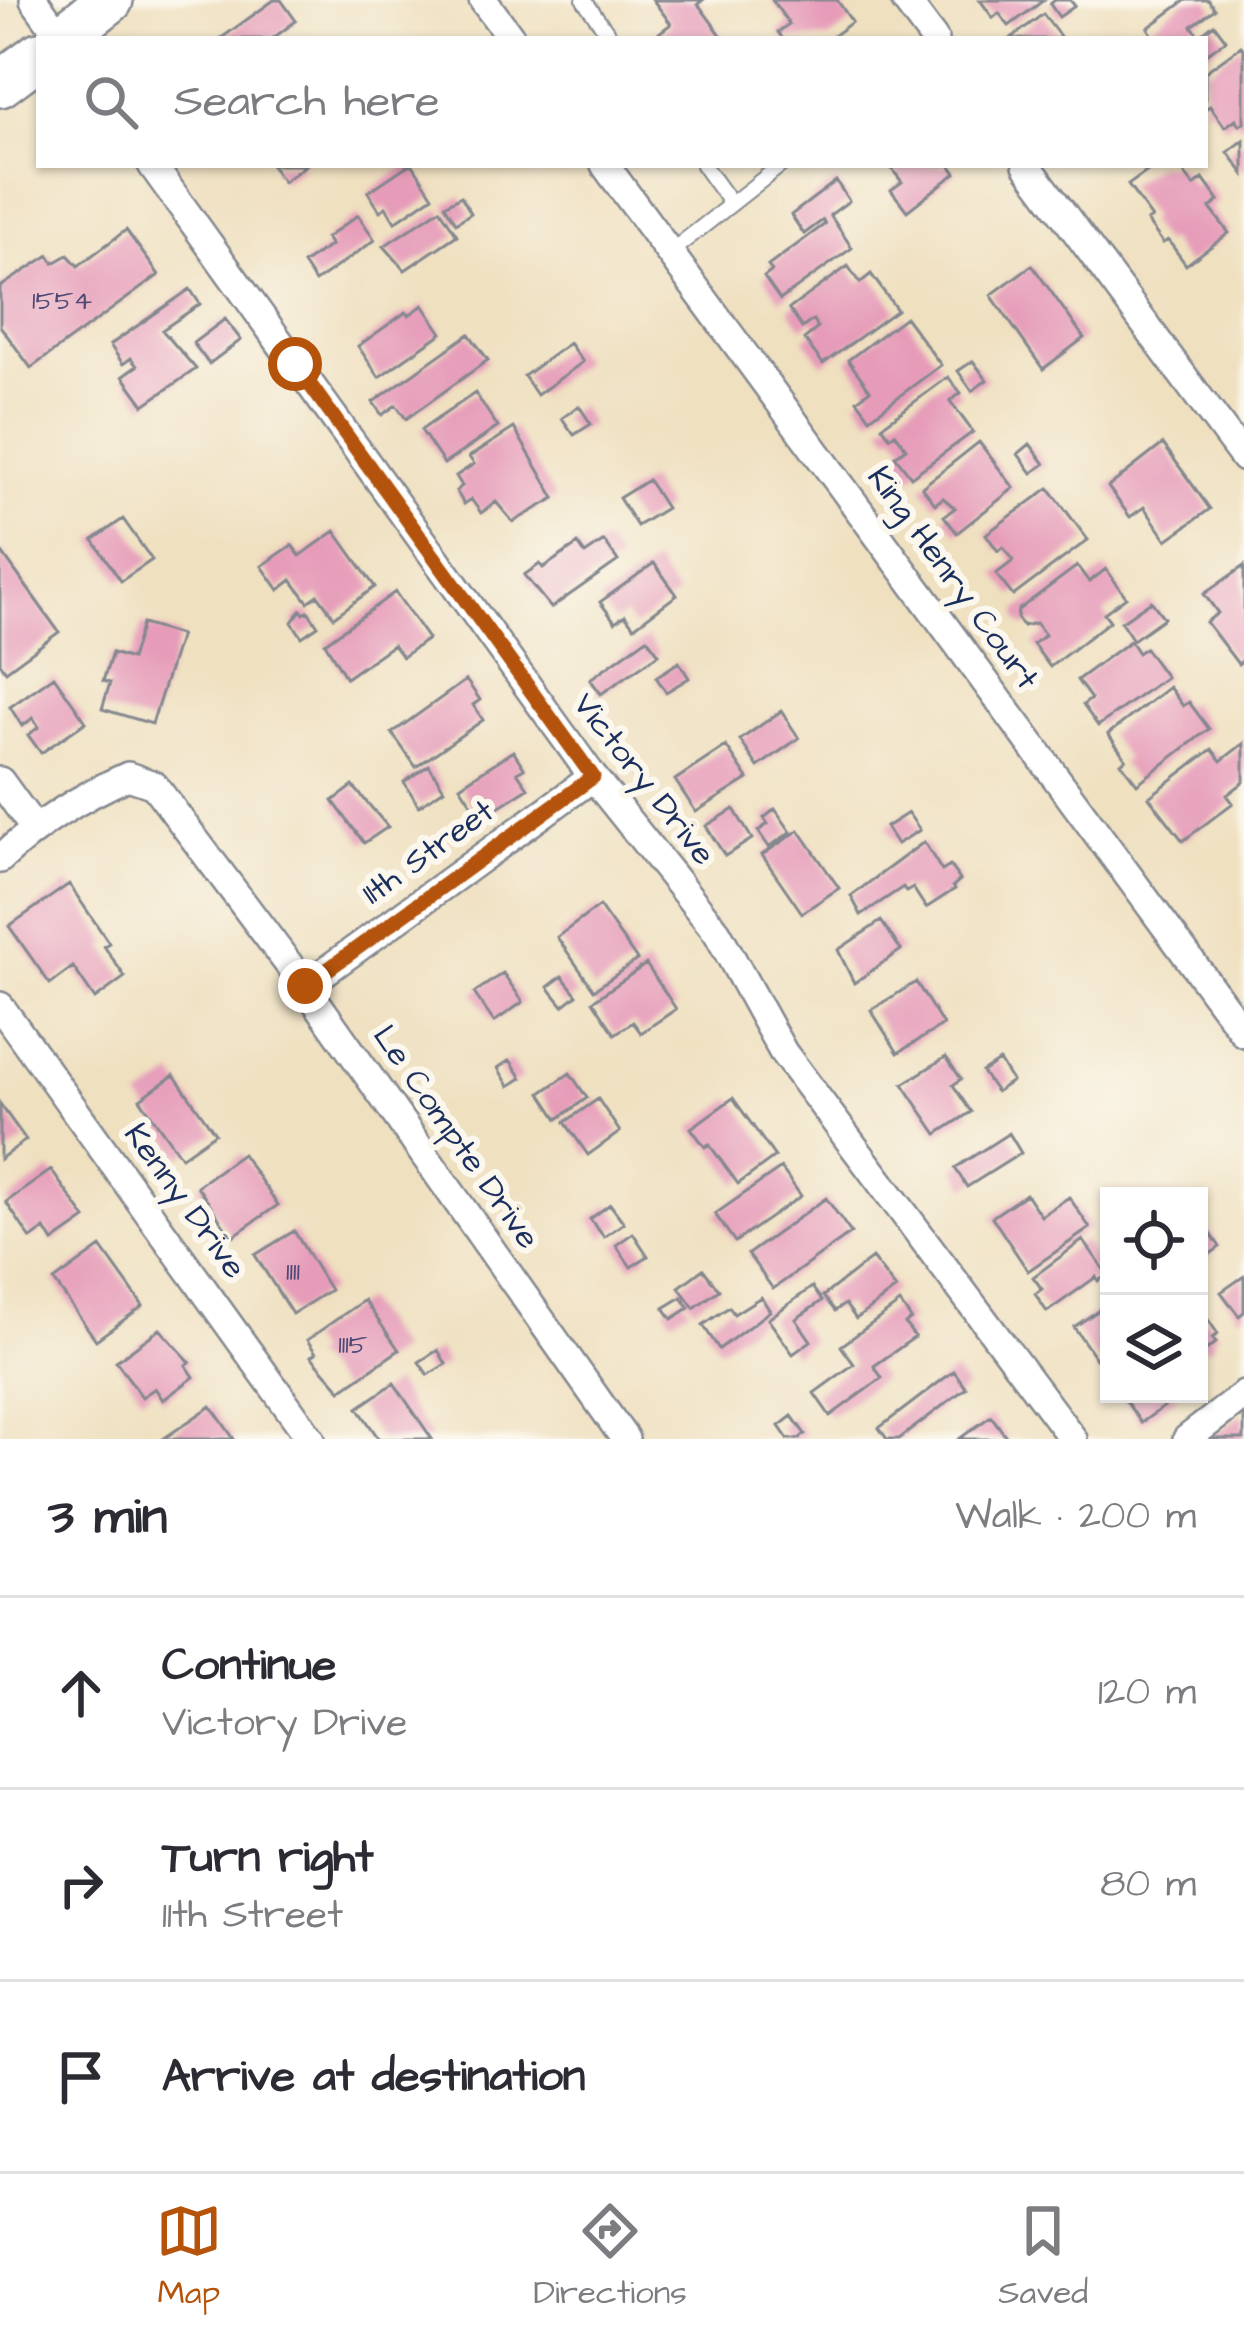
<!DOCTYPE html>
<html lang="en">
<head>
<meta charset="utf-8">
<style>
	:root { --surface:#fff; --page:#f2f2f3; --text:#2b2b33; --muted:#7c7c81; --line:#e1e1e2; --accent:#b45309 }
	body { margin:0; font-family:"Architects Daughter",sans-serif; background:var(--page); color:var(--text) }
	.controls { position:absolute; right:36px; bottom:36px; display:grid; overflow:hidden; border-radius:0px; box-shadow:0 3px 9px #0004 }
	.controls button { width:108px; height:108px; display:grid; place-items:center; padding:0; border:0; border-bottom:3px solid var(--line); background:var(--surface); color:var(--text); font:60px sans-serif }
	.stop { position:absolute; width:36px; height:36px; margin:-27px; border:9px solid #b45309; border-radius:50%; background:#fff }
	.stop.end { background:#b45309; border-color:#fff; box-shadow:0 3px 12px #0008 }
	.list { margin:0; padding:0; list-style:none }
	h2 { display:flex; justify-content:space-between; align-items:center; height:156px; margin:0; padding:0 48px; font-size:51px }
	h2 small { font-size:39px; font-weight:400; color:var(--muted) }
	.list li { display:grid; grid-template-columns:78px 1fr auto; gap:36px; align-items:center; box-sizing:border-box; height:192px; padding:0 48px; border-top:3px solid var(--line) }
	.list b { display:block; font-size:45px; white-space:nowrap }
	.list p { margin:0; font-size:39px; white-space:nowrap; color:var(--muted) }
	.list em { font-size:39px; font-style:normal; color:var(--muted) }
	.icon { flex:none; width:66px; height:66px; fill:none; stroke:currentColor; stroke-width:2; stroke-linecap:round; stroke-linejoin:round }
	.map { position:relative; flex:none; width:1244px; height:1439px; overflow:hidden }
	.search { position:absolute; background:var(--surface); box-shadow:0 3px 9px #0004; left:36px; right:36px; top:36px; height:132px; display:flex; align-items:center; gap:30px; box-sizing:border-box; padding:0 42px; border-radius:0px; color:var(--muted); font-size:45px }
	.sheet { height:732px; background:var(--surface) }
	nav { display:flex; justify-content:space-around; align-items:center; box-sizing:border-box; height:168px; border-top:3px solid var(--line); background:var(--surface); font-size:33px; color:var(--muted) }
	nav a { display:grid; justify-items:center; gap:6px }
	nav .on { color:var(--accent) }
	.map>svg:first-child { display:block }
</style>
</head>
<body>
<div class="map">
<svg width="1244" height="1439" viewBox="0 0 1244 1439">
	<rect width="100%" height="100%" fill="#fbf7ec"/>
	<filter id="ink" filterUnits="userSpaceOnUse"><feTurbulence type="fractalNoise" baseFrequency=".00833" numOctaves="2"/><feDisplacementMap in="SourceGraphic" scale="24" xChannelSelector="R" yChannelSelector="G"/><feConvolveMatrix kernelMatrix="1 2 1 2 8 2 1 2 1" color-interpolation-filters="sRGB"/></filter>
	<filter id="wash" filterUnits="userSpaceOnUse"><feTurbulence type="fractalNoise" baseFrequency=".004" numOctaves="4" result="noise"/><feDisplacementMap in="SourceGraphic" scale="48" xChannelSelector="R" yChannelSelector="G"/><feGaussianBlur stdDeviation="2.7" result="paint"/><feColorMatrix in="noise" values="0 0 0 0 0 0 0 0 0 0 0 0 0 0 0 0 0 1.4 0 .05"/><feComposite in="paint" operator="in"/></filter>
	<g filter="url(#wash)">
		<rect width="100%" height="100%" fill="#efe0c0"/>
		<g id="blocks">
			<path fill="#e69cb9" d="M274,0H281L296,21L272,39H220Z
				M653,0H703L698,4L724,39H657L655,36L671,24Z
				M772,0H837L852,22L829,39H783L778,32L789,24Z
				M980,0H1044L1009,26L999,13L993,18Z
				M1055,0H1070L1075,6L1059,17L1050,4Z
				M1186,0H1208L1215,9L1192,26L1199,36L1214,24L1226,40L1205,55V39H1155L1148,28Z
				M1043,14L1062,39H1010Z
				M1241,46L1244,50V122L1240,125L1236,119L1225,127L1210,106L1205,109V72Z
				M1244,140V174L1228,152Z
				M271,165H306L283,182Z
				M408,165H413L433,196L395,222L386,207L380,211L368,192Z
				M889,165H950L956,173L907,211L891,190L902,182Z
				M1156,165H1178L1194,186L1203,179L1219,201L1210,208L1229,233L1186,265L1168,240L1163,243L1147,221L1152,218L1128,185Z
				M836,181L849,201L830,215L852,248L780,300L764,277L772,271L768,266L825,224L823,220L804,234L791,215Z
				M461,196L471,213L456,223L445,205Z
				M440,209L457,235L405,270L384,246Z
				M358,215L375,240L315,282L303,264L331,245L326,238Z
				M126,230L159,275L31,368L0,326V287L49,255L54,263L68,255L78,266Z
				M1032,265L1084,338L1043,369L991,295Z
				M848,266L860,283L871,274L897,310L823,364L804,339L818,328L813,320L802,328L789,309Z
				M190,289L200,304L162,330L196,369L144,405L123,376L137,366L131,358L123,364L110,345Z
				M423,305L442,333L379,377L358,346L406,312L409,315Z
				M905,317L941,365L870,418L857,400L870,390L848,360Z
				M225,319L241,340L209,364L193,343Z
				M469,334L488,360L406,419L396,405L382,415L373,402Z
				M569,343L583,362L537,395L524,376Z
				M973,361L987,380L972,391L958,371Z
				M948,377L961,393L950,401L973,432L911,477L895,456L906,448L895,433L890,437L882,426Z
				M475,393L498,427L444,464L421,430Z
				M579,406L591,424L574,435L562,418Z
				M514,428L555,498L513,522L496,502L481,513L471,499L464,504L456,491L462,486L456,476L474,464L469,457Z
				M979,442L1014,488L957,533L944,516L955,508L943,498L935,504L922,487Z
				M1030,444L1045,464L1032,473L1018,454Z
				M1163,444L1210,509L1167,540L1144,507L1130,517L1108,487Z
				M648,480L666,508L637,526L619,498Z
				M1049,488L1088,540L1013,596L996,574L1013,561L1003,547L998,551L986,534Z
				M123,519L152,560L121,581L93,540Z
				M335,531L375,587L334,617L318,595L308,602L292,580L279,590L262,566L292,545L300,556Z
				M604,541L618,561L551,608L524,575L540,564L543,568L578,544L585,554Z
				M0,550L59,632L6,671L0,663Z
				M654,563L677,595L634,627L625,615L615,622L600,602Z
				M1077,566L1089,582L1106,569L1126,597L1104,613L1110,621L1050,667L1033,644L1045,635L1036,623L1023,626L1017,618L1018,610Z
				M1244,566V660L1238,664L1206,622L1218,613L1204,594Z
				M395,592L428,639L402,657L393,645L346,678L325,643Z
				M1151,601L1164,618L1133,640L1121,622Z
				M301,610L304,614L308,611L318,626L302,637L292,622Z
				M142,624L180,635L152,724L102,709L110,683L103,681L112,653L131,659Z
				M647,638L659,654L601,694L590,679Z
				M1130,641L1138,653L1145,648L1166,677L1098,726L1083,705L1091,699L1077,680Z
				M679,662L689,678L666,692L656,677Z
				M54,676L86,722L41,753L28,735L39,727L33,718L22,726L10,707Z
				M466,680L480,700L473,705L483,720L416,767L392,733Z
				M1169,687L1183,706L1189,702L1209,729L1137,784L1121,763L1126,759L1108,734Z
				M781,711L799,738L758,767L740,740Z
				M1244,743V782L1227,795L1233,803L1183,841L1149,797L1212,749L1221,761Z
				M726,746L748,779L696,812L675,780Z
				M513,751L524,768L517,772L528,788L481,818L460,786Z
				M429,765L444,789L419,806L404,782Z
				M353,786L388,827L364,843L333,801Z
				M734,809L752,839L725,856L706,826Z
				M775,809L791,832L769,847L758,831L768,824L764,818Z
				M908,813L920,830L897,844L886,827Z
				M799,830L839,888L802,913L762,855Z
				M924,842L942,871L950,866L960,880L953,886L955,889L926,908L913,888L906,892L903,887L861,915L851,896Z
				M69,884L109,943L104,946L125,977L95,999L73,967L50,984L9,926Z
				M599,906L637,960L594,990L557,937Z
				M881,921L901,950L854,983L838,950Z
				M646,964L676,1009L641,1033L633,1022L615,1034L593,1001Z
				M503,973L523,1002L494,1022L474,993Z
				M562,976L577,995L563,1006L548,987Z
				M916,982L943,1025L898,1053L871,1010Z
				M946,1057L961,1079L953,1085L971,1112L937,1134L903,1084Z
				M510,1060L522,1078L509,1086L498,1068Z
				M999,1061L1012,1081L996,1092L982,1072Z
				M570,1073L587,1098L558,1119L541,1093Z
				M174,1075L215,1133L181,1157L140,1099Z
				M733,1098L775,1157L738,1184L709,1144L705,1147L691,1128Z
				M598,1099L620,1132L588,1155L565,1122Z
				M0,1104L26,1140L0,1159Z
				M1009,1133L1021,1153L967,1187L955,1168Z
				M242,1154L278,1205L232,1237L197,1186Z
				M781,1168L801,1196L735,1242L715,1214Z
				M51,1170L86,1219L53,1242L45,1229L31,1239L6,1202Z
				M1026,1194L1041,1216L1069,1197L1090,1228L1028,1271L992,1217Z
				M826,1198L851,1233L773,1289L748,1254Z
				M610,1204L624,1223L604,1237L590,1219Z
				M294,1231L330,1290L292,1314L255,1255Z
				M1209,1231L1220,1247L1199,1262V1239Z
				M633,1233L648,1256L631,1267L616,1245Z
				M1083,1240L1108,1275L1098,1281L1096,1277L1047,1312L1035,1294L1042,1289L1033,1277Z
				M101,1247L143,1306L96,1340L54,1281Z
				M872,1258L896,1289L856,1319L845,1304L835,1311L823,1296Z
				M703,1269L719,1290L694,1308L679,1287Z
				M1244,1276V1312L1239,1316L1221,1292Z
				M812,1287L822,1301L796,1319L811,1341L793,1354L768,1319Z
				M682,1297L689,1308L672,1319L664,1308Z
				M761,1297L770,1311L719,1349L703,1325L729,1307L734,1314Z
				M364,1300L399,1350L341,1390L311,1356L316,1353L307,1340Z
				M900,1303L911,1319L905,1324L915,1337L874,1366L882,1378L830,1416L814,1393L854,1364L841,1346Z
				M1109,1303V1368L1101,1356L1096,1359L1074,1327Z
				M1207,1318L1218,1334L1212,1338L1216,1343L1206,1350L1203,1344L1199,1347V1324Z
				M160,1329L190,1362L186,1365L194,1377L163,1400L155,1388L142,1397L116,1361Z
				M438,1350L446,1364L428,1375L419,1362Z
				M954,1371L966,1388L899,1439H887L879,1428Z
				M394,1383L432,1439H379L358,1408Z
				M1121,1394H1181L1141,1423Z
				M211,1406L234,1439H163Z
				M1244,1414V1439H1209Z
				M792,1416L805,1434L799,1439H788L779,1426Z
				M991,1416L1008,1439H959Z"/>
		</g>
	</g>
	<g filter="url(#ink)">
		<use href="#blocks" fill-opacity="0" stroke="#85888f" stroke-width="3"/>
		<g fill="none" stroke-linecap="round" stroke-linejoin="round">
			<defs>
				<path id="service" d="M584,0L612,39
					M703,165L731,204
					M669,253L781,165"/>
				<path id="minor" d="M34,0L62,39
					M483,0L512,39
					M905,0L934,39
					M152,165L593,777L717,932L783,1052L1073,1439
					M605,165L1244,1033
					M1027,165L1244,458
					M0,781L34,828
					M0,859C39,823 80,797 128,776L154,785L305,986L625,1439
					M305,986L593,777
					M0,1006L311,1439
					M1187,1439L1244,1395"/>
				<path id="trunk" d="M60,39L110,0
					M0,84L39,55"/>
			</defs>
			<use href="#service" stroke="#85888f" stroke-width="18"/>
			<use href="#minor" stroke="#85888f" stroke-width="32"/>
			<use href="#trunk" stroke="#85888f" stroke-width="50"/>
			<use href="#service" stroke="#fff" stroke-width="14"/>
			<use href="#minor" stroke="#fff" stroke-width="27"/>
			<use href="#trunk" stroke="#fff" stroke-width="45"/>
		</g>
	</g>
	<g fill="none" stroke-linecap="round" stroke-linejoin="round" filter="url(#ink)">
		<path stroke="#b45309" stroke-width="15" d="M295,364L593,777L305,986"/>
	</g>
	<g text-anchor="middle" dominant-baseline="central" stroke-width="12" stroke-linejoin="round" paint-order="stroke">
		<g font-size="27" fill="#4e4a75">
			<text x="62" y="301">1554</text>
			<text x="293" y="1272">1111</text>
			<text x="353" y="1345">1115</text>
		</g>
		<g font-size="33" fill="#1b2f5e" stroke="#fbf7ec">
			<text transform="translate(953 578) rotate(54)">King Henry Court</text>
			<text transform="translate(644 779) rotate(52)">Victory Drive</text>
			<text transform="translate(428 852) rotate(-36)">11th Street</text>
			<text transform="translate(456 1137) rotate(55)">Le Compte Drive</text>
			<text transform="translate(185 1201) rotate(54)">Kenny Drive</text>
		</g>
	</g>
</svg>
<div class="controls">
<button><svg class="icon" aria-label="locate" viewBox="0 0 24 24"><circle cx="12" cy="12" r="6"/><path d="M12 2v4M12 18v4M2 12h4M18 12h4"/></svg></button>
<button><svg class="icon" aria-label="layers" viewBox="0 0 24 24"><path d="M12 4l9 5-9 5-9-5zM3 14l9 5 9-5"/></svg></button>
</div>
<div class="stop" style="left:295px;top:364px"></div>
<div class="stop end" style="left:305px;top:986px"></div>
<div class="search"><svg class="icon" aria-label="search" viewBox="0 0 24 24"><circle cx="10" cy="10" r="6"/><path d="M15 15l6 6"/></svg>Search here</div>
</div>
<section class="sheet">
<h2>3 min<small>Walk · 200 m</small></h2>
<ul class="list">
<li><svg class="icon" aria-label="ahead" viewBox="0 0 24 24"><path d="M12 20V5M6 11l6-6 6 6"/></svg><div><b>Continue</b><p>Victory Drive</p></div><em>120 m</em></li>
<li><svg class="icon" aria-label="right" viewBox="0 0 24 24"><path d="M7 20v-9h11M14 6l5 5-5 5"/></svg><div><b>Turn right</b><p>11th Street</p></div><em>80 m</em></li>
<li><svg class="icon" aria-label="arrive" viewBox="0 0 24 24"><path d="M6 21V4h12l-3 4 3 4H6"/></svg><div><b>Arrive at destination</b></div></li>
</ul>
</section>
<nav>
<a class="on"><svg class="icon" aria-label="map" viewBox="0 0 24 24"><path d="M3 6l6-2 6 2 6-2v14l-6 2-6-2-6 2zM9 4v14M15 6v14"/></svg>Map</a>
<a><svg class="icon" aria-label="directions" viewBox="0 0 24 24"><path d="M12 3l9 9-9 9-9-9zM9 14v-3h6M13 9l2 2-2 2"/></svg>Directions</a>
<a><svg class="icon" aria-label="saved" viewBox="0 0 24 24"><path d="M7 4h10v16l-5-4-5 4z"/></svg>Saved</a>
</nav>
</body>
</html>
